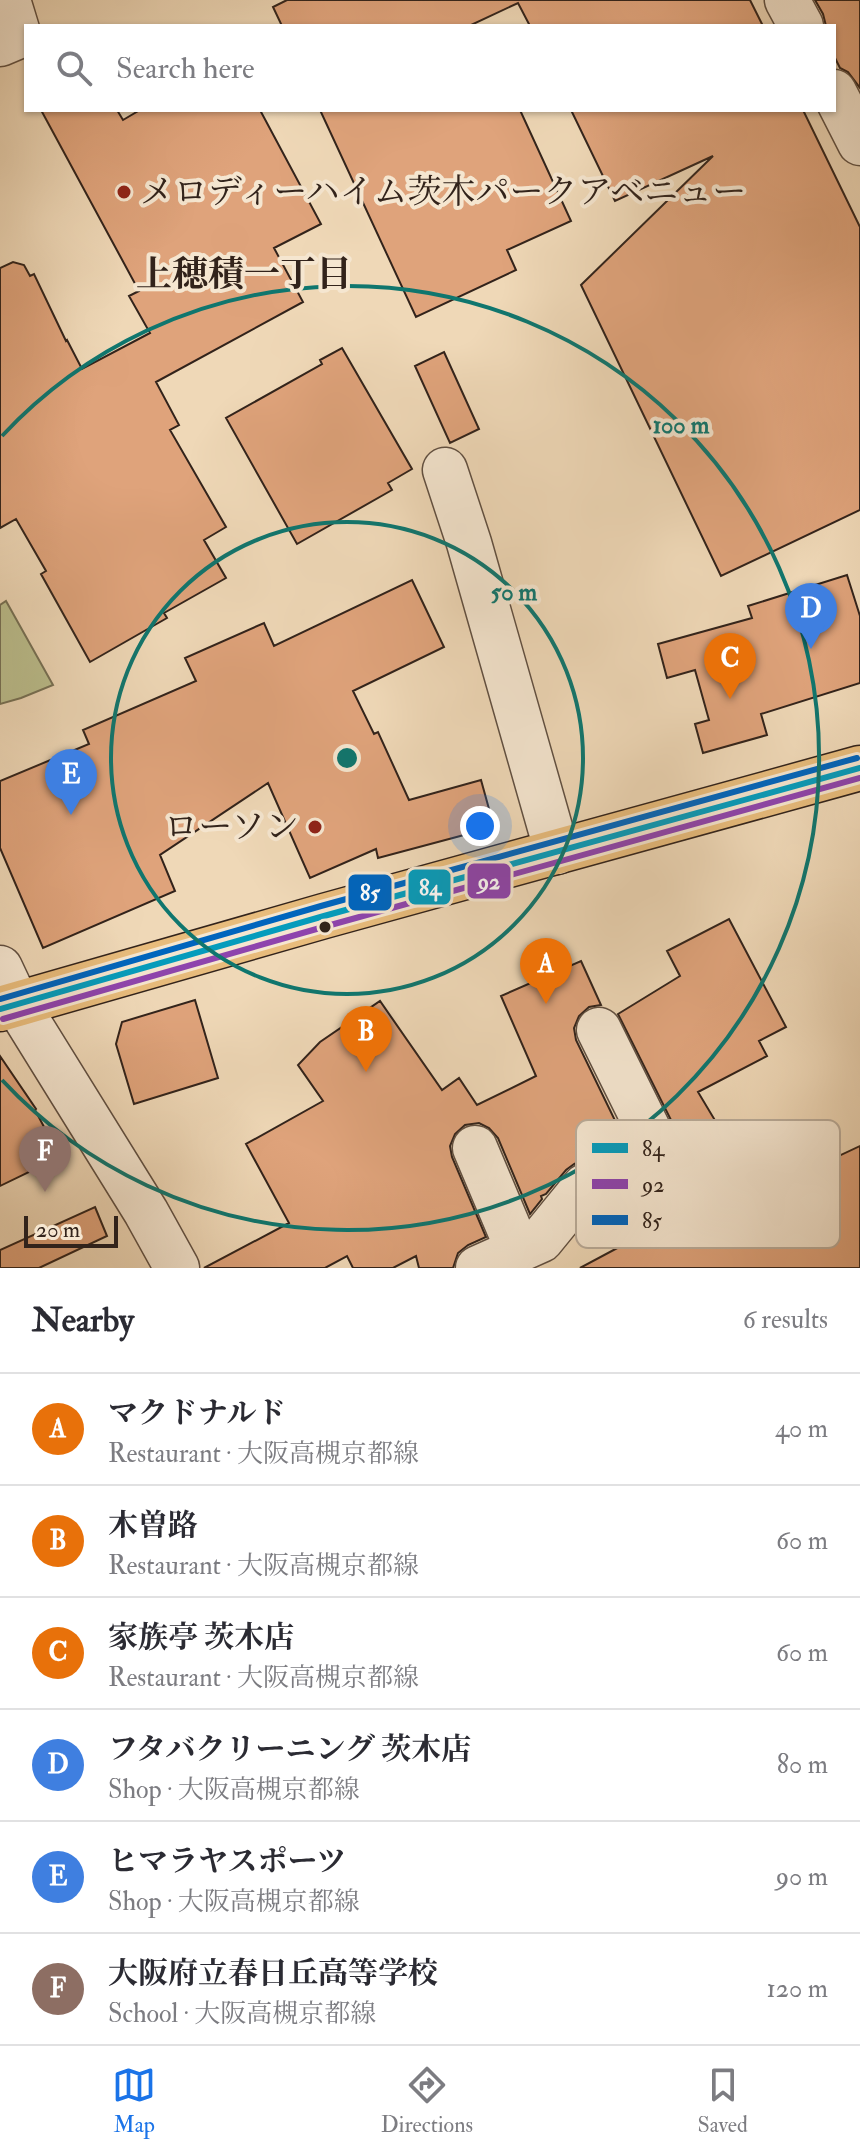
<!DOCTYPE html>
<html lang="en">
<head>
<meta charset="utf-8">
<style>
	:root { --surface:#fff; --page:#f2f2f3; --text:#2b2b33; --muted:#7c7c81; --line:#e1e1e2; --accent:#1a73e8 }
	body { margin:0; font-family:"IM FELL Double Pica","Noto Serif JP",serif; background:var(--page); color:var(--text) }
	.scale { position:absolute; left:24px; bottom:20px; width:94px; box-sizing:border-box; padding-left:8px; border:4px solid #32231b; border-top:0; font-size:22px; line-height:28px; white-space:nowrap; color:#32231b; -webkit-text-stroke:6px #f5e6d0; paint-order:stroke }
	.you { position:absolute; left:480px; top:826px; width:28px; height:28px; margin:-20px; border:6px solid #fff; border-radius:50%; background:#1a73e8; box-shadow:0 0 0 12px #1a73e833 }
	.badge { display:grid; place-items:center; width:52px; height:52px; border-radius:50%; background:var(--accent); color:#fff; font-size:26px; font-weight:700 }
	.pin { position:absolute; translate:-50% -66px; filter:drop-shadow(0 2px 4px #0008) }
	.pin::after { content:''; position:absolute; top:42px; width:28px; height:24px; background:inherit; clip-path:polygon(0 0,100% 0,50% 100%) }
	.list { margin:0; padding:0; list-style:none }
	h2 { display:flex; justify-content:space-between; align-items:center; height:104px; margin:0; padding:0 32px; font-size:34px }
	h2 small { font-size:26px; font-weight:400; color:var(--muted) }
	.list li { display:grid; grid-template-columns:52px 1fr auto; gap:24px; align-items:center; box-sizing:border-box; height:112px; padding:0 32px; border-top:2px solid var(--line) }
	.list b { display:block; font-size:30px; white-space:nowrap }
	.list p { margin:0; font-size:26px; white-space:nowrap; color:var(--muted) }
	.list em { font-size:26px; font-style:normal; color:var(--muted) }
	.icon { flex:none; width:44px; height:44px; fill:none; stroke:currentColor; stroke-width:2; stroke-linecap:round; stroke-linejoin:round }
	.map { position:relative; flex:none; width:860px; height:1268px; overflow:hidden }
	.search { position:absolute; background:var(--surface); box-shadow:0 2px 6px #0004; left:24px; right:24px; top:24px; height:88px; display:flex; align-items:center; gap:20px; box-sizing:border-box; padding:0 28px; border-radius:0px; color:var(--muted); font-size:30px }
	.sheet { height:776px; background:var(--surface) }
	nav { display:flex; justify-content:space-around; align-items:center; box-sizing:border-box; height:112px; border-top:2px solid var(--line); background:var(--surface); font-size:22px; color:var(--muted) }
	nav a { display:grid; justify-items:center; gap:4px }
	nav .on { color:var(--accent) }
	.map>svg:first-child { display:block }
</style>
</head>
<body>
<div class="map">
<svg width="860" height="1268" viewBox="0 0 860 1268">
	<rect width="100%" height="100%" fill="#efd8b7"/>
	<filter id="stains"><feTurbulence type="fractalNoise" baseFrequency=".0025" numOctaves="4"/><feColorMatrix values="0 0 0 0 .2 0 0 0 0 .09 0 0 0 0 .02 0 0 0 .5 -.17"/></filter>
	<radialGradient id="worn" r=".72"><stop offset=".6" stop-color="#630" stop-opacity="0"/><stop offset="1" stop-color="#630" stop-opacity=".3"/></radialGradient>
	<path fill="#bbbe8d" stroke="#767054" stroke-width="2" d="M6,601L53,685L21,698L0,704V605Z"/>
	<path fill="#dfa37b" stroke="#32231b" stroke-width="2" d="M287,0H750L763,26H530L518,3L469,26H282L273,7Z
		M815,0H860V88L848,72L840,68L834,56V26H826L823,14Z
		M41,110H117L123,120L140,110H260L321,224L274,248L303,302L156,382L179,425L170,430L226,527L204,540L226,578L164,613L167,618L90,662L41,574L46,571L16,519L0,528V268L13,262L24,265L30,276L34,274L66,341L67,340L82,369L150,333L129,296L139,291Z
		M320,110H520L571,221L507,250L516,270L416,317Z
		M571,110H803L860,227V510L721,576L581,285L713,156L615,201Z
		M342,348L412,469L388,483L392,490L297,544L226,418L322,364L320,360Z
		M444,352L479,429L450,443L415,366Z
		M847,575L860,616V683L761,714L767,735L703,753L695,724L709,720L695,670L667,678L658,644L752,618L748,606Z
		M412,580L444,647L353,691L374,734L378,732L409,800L481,780L494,827L378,858L376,849L310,878L268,783L160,855L175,891L43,948L0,848V781L89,744L83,730L196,681L185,658L264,623L274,646Z
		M729,919L786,1027L759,1041L767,1056L698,1092L716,1122L706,1127L743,1196L754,1237L800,1236L802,1190L796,1176L860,1146V1268H580L638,1237L630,1223L706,1182L681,1133L677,1136L674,1131L672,1122L618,1014L680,976L667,951Z
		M581,961L601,1005L589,1007L579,1016L574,1028L576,1040L624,1139L574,1164L566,1170L546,1194L541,1196L542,1199L530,1214L498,1138L489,1128L479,1123L465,1125L455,1134L450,1146L452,1157L486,1237L468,1245L458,1253L453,1268H419L416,1256L393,1268H353L347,1256L325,1268H204L289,1223L246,1144L323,1101L298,1065L320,1042L380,1001L442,1090L459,1078L477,1105L536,1076L501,996Z
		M195,1000L218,1078L134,1104L116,1044L122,1022Z
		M0,1056L36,1109L35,1110L60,1157L0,1186Z
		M95,1207L107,1236L39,1268H0V1250Z"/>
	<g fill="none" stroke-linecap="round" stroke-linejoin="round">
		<defs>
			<path id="minor" d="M787,0L801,26
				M0,44L19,36L8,0
				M834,92L860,143
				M445,470L469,543L557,852
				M0,968L17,1004L146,1212L177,1268
				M475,1148L518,1250
				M478,1268L541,1240L585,1186L647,1156L650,1133L599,1030"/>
			<path id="major" d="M0,1009L324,916L860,768"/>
		</defs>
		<use href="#minor" stroke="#615042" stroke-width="47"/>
		<use href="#major" stroke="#32231b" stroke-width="47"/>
		<use href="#minor" stroke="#f5e6d0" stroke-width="44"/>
		<use href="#major" stroke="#e8bc7c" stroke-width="44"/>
		<defs>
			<path id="bus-1" d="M0,1009L324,916L860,768"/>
			<path id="bus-2" d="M3,1019L327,926L860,778"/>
			<path id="bus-3" d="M0,999L321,906L857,758"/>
		</defs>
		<use href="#bus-1" stroke="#f5e6d0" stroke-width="12"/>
		<use href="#bus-2" stroke="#f5e6d0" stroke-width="12"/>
		<use href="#bus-3" stroke="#f5e6d0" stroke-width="12"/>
		<use href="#bus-1" stroke="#059cbc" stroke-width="6"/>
		<use href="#bus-2" stroke="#8e44ad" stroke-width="6"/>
		<use href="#bus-3" stroke="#0065bd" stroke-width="6"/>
	</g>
	<g fill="none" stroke="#0f766e" stroke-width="4">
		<circle cx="347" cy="758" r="236"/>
		<path d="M2 436A472 472 0 1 1 2 1080"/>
	</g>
	<g fill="#8f2418" stroke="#f5e6d0" stroke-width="3">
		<circle cx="124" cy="192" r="8"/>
		<circle cx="315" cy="827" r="8"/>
	</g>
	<circle fill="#32231b" stroke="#f5e6d0" stroke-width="3" cx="325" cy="927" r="7"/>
	<g text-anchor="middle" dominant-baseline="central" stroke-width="8" stroke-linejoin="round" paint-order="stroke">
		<g font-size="34" fill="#32231b" stroke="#f5e6d0" text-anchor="start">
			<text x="140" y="192">メロディーハイム茨木パークアベニュー</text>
			<text x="299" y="827" text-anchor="end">ローソン</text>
		</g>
		<g font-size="36" font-weight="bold" fill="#32231b" stroke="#f5e6d0">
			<text x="244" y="274">上穂積一丁目</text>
		</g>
	</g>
	<rect x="576" y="1120" width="264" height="128" rx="12" fill="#f5e6d0" stroke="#baac9a" stroke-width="2"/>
	<rect x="592" y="1143" width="36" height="10" fill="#059cbc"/>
	<rect x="592" y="1179" width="36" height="10" fill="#8e44ad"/>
	<rect x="592" y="1215" width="36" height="10" fill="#0065bd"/>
	<g font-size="22" fill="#32231b">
		<text x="642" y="1156">84</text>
		<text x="642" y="1192">92</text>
		<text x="642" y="1228">85</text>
	</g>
	<circle cx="347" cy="758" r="12" fill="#0f766e" stroke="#f5e6d0" stroke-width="4"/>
	<g font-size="24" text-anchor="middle" font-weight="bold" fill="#0f766e" stroke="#f5e6d0" stroke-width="8" stroke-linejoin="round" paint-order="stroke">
		<text x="681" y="433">100 m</text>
		<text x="514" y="600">50 m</text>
	</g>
	<g stroke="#f5e6d0" stroke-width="3">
		<rect x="466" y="862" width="46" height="38" rx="8" fill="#8e44ad"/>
		<rect x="407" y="868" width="45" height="38" rx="8" fill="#059cbc"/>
		<rect x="347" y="873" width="46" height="39" rx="8" fill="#0065bd"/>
	</g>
	<g font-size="22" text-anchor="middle" font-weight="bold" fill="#fff">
		<text x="489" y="889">92</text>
		<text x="430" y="895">84</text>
		<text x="370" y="900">85</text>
	</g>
	<rect width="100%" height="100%" filter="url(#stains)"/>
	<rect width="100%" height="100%" fill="url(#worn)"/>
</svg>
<div class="scale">20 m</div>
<div class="you"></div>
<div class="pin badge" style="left:546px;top:1004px;background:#e8710a">A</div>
<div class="pin badge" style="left:366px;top:1072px;background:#e8710a">B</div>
<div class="pin badge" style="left:730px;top:699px;background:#e8710a">C</div>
<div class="pin badge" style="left:811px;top:649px;background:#3f7fe0">D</div>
<div class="pin badge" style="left:71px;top:815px;background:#3f7fe0">E</div>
<div class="pin badge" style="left:45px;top:1192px;background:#8d6e63">F</div>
<div class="search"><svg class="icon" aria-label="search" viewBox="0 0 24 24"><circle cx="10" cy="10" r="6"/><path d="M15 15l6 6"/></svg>Search here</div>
</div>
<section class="sheet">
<h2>Nearby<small>6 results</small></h2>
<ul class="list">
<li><span class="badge" style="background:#e8710a">A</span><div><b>マクドナルド</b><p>Restaurant · 大阪高槻京都線</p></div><em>40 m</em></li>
<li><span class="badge" style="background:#e8710a">B</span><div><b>木曽路</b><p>Restaurant · 大阪高槻京都線</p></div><em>60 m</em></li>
<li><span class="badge" style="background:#e8710a">C</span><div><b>家族亭 茨木店</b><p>Restaurant · 大阪高槻京都線</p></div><em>60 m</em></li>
<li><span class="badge" style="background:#3f7fe0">D</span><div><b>フタバクリーニング 茨木店</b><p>Shop · 大阪高槻京都線</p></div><em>80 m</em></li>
<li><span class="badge" style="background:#3f7fe0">E</span><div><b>ヒマラヤスポーツ</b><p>Shop · 大阪高槻京都線</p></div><em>90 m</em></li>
<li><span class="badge" style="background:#8d6e63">F</span><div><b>大阪府立春日丘高等学校</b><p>School · 大阪高槻京都線</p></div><em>120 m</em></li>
</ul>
</section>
<nav>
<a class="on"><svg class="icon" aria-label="map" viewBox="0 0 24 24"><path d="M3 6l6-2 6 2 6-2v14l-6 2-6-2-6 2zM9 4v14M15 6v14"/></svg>Map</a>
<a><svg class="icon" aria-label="directions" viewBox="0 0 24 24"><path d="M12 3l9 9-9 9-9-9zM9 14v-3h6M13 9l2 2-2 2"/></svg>Directions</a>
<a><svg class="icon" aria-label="saved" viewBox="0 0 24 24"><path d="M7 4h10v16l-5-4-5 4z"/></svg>Saved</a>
</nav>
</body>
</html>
